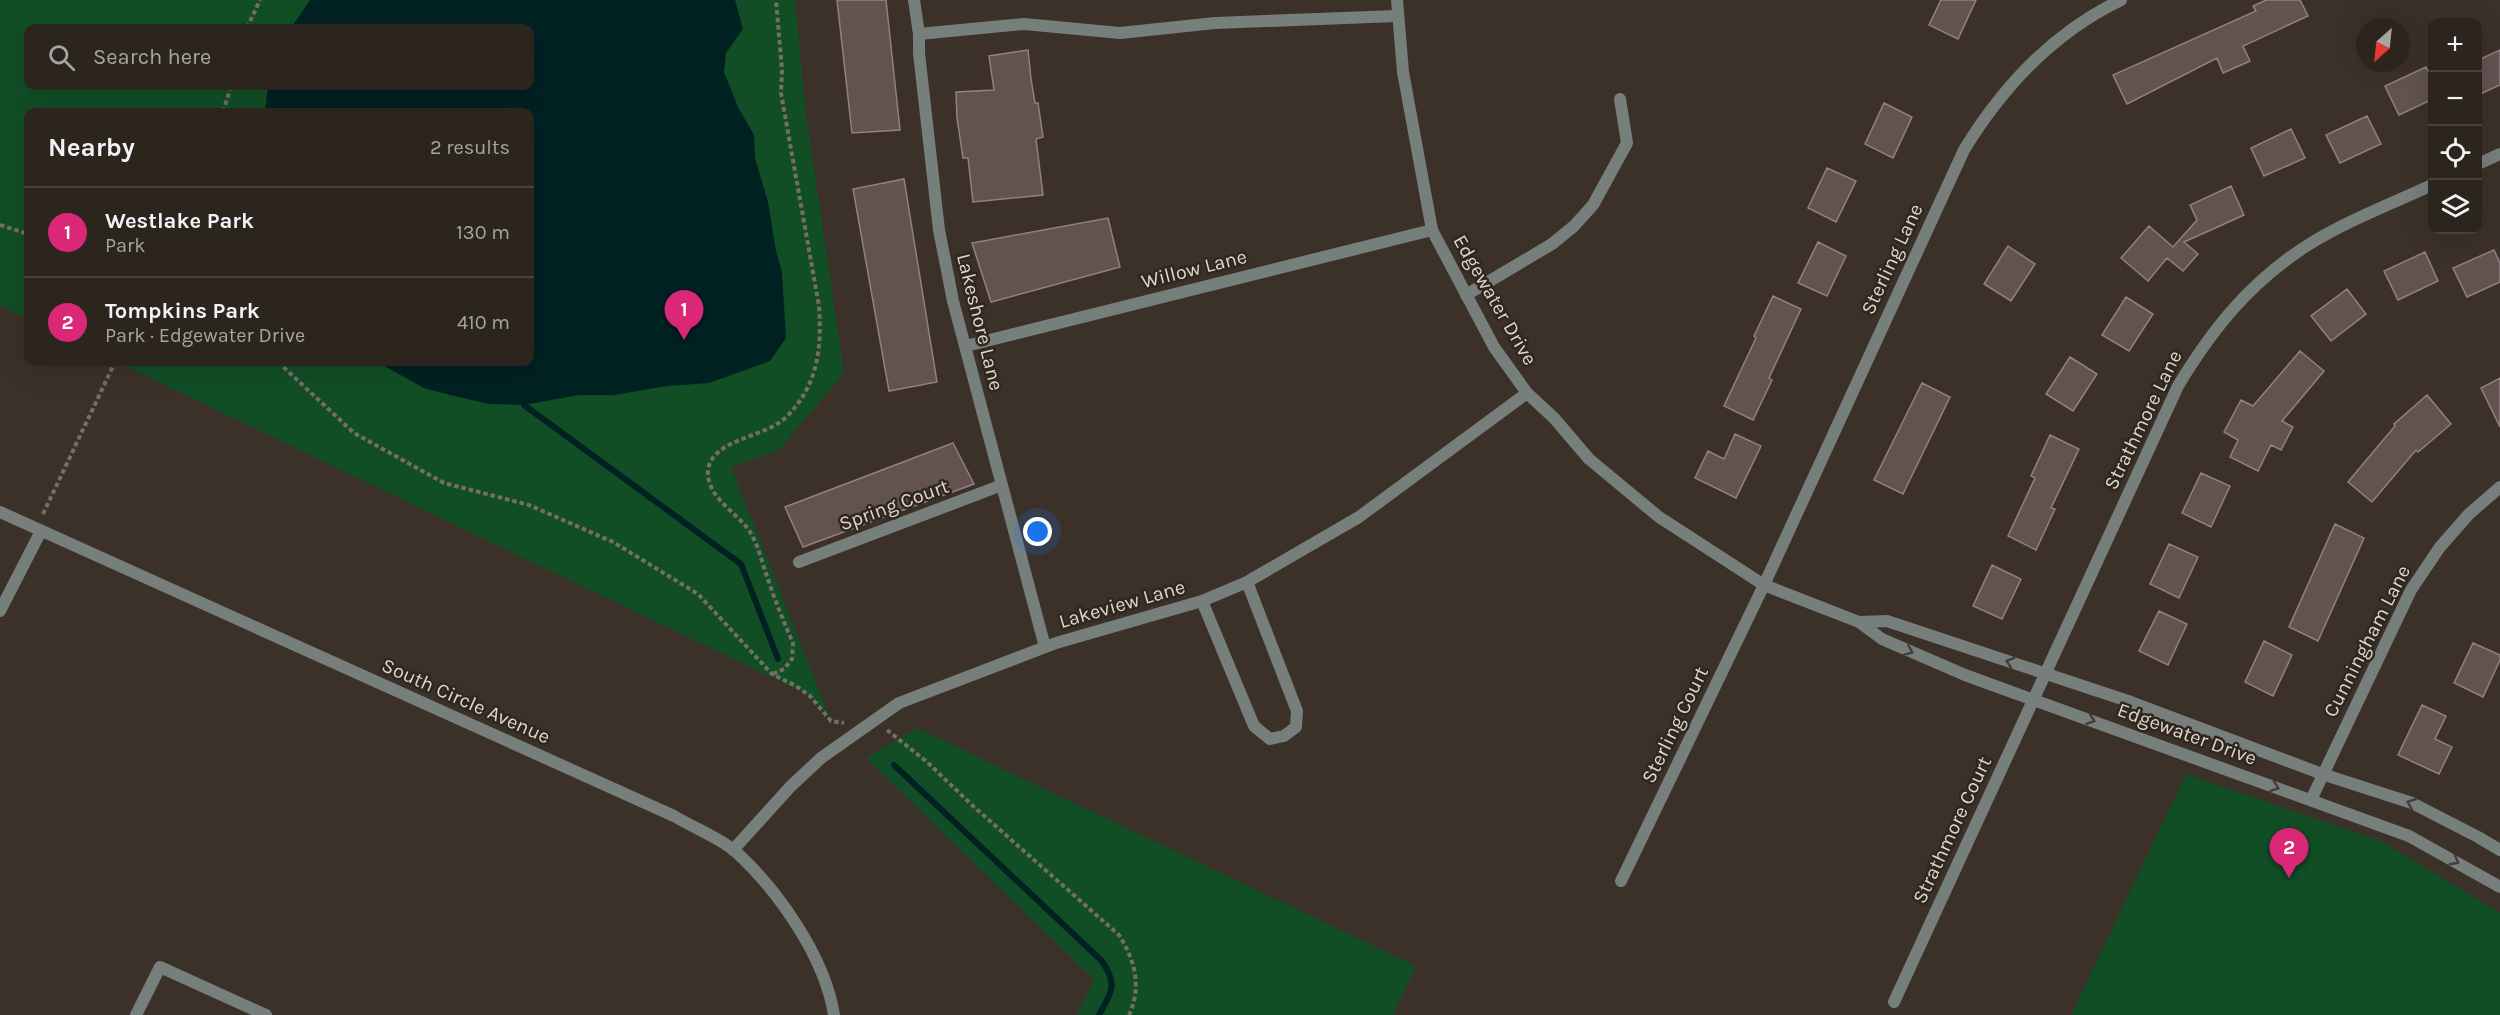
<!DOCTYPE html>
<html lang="en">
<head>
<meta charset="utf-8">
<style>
	:root { --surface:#2c251e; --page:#38312b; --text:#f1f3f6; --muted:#a6a5a4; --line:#48423c; --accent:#db2777 }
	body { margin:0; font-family:Karla,sans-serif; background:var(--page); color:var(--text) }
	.controls { position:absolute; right:18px; top:18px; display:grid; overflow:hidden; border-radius:12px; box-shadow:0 6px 24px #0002 }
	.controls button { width:54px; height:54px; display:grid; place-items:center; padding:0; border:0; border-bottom:2px solid var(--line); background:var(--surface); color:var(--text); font:30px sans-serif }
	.compass { position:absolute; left:2356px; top:18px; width:54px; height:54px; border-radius:50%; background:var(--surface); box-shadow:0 6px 24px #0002; rotate:207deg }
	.you { position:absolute; left:1038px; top:532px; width:21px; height:21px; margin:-15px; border:4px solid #fff; border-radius:50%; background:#1a73e8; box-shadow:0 0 0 9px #1a73e833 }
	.badge { display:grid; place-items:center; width:39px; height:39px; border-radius:50%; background:var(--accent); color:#fff; font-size:20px; font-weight:700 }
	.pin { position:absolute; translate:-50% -50px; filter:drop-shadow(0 2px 3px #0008) }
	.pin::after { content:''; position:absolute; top:32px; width:21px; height:18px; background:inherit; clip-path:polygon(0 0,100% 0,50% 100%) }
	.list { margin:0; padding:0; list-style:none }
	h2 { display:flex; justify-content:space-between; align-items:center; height:78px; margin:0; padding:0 24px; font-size:26px }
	h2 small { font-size:20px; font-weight:400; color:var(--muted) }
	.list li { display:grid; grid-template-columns:39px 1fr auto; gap:18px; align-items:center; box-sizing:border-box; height:90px; padding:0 24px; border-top:2px solid var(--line) }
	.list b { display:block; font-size:22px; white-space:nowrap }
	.list p { margin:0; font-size:20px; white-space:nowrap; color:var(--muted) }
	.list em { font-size:20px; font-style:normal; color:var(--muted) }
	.icon { flex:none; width:33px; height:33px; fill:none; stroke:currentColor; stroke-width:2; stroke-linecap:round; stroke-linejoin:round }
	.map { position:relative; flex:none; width:2500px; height:1015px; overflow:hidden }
	.search { position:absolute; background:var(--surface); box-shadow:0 6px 24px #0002; left:24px; top:24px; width:510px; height:66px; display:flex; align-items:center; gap:15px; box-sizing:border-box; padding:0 21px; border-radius:12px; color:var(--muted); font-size:22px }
	.panel { position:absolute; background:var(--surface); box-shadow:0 6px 24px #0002; left:24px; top:108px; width:510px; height:258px; border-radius:12px }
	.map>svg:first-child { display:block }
</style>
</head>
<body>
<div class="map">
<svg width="2500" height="1015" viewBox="0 0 2500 1015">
	<rect width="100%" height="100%" fill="#3b3128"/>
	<path fill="#114e26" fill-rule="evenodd" d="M0,0H795L806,114L844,373L779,450L731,467L831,721L810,696L117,362H530V112H28V319L0,305ZM28,28H530V86H28Z
		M917,728L1416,966L1393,1015H1077L1094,980L866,758Z
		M2186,774L2383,842L2500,913V1015H2071Z"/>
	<path fill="#002122" d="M310,0H735L743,29L726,53L724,72L738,107L754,135L755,158L768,202L776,251L782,272L786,338L770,361L709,383L667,386L614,395H579L524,405L489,404L446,394L424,388L381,364L379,362H530V112H265L268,86H530V28H291Z"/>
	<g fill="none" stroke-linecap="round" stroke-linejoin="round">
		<path stroke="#002122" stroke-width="6" d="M523,398L524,405L741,564L778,659
			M894,765L1102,961C1118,985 1112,991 1099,1015"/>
	</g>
	<path fill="#625351" stroke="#928180" stroke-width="1.5" d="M837,0H886L900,130L852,133Z
		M1941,0H1976L1958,39L1929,25Z
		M2266,0H2300L2308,16L2243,46L2250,61L2223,73L2217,58L2127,104L2113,75L2256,11L2253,6Z
		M1028,50L1031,79L1035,103H1038L1043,137L1036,139L1043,195L973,202L968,158H963L957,118L956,92L994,90L989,56Z
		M2500,50V85L2478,95V60Z
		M2426,67L2433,80V99L2399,115L2385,86Z
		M1884,103L1912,117L1893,158L1865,144Z
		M2367,116L2381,144L2340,163L2326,135Z
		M2291,129L2305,158L2264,176L2251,148Z
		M1827,168L1856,181L1836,222L1808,208Z
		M904,179L937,382L889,391L853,189Z
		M2231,186L2244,215L2184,242L2198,254L2183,271L2167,258L2148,281L2121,258L2149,226L2173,247L2197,220L2190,205Z
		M1108,218L1120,267L991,302L972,243Z
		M1818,242L1846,256L1827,296L1798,283Z
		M2008,246L2035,264L2011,301L1984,284Z
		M2494,250L2500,263V282L2467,297L2453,268Z
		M2425,252L2438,281L2398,300L2384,271Z
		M2347,289L2366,314L2331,341L2311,316Z
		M1773,296L1801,309L1769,378L1772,380L1753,420L1724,406L1756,338L1754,336Z
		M2126,297L2153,314L2129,351L2102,335Z
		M2300,351L2324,371L2282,421L2293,427L2281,450L2271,445L2258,471L2230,457L2238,440L2224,432L2241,400L2253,406Z
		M2070,357L2097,374L2073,411L2046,394Z
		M2500,378V427L2481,388Z
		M1922,383L1950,397L1903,494L1874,480Z
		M2427,395L2451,424L2418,452L2416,450L2372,502L2348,482L2395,426L2394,424Z
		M1735,434L1761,446L1736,498L1695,478L1708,451L1724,459Z
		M2050,435L2079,449L2051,508L2055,509L2036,550L2008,536L2035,478L2031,476Z
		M953,443L974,484L803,547L785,507Z
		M2201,473L2230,486L2211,527L2182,513Z
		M2335,524L2364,538L2318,641L2289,627Z
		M2169,544L2198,557L2179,598L2150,584Z
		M1992,565L2021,579L2002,619L1973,606Z
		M2159,611L2187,624L2168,665L2139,651Z
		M2264,641L2292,655L2273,696L2245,682Z
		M2473,643L2500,655V660L2483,697L2454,683Z
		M2422,705L2446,716L2435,739L2452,747L2439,774L2398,755Z"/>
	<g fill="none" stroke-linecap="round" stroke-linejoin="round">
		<path stroke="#766e66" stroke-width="4" stroke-dasharray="4.5 3" stroke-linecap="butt" d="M247,28L260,0
			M223,112L231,86
			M0,225L28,234
			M278,362L354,433L444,483L529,505L613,542L698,594L772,674L796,686L810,696L831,721L844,723
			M43,514L115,362
			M773,674L784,669L792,659L793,643C784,622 775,601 768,579C762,564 759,546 750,532C738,513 710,500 708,475C706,440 763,438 784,419C818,387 822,349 819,306L781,93L782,70L776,0
			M887,730L927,762L973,806L1119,935C1135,960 1142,987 1129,1015"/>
		<path stroke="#777f7d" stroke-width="12" d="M914,0L919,34V53L939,230L953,301L1045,647
			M919,34L1024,24L1120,33L1215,23L1396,16
			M2478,164L2500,154
			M1466,295L1552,244L1574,226L1593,205L1627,143L1620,99
			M966,346L1432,230
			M0,512L674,816C692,827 720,838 735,851C778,890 825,957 834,1015
			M799,562L1002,485
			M1202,601L1254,726L1270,739L1284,736L1296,727L1297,711L1247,582
			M0,611L41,531
			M2311,800L2411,590L2440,547L2469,514L2500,487
			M733,850L791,786L821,758L899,703L1056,643L1202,601L1247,582L1359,517L1527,393
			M1621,881L1764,585L1964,150C2002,88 2054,32 2121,0
			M1894,1002L2178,386C2213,328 2250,282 2308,245C2346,221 2391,204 2432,185
			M136,1015L160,967L266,1015"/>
		<path stroke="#777f7d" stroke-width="12" d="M1397,0L1403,72L1432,230L1494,347L1527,393L1554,418L1589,459L1659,517L1764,585L1859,622L1882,639L1965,675L2409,836L2500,887
			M1859,622L1887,621L2131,702L2322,774L2412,803L2478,837L2500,850"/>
	</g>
	<defs><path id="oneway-chevron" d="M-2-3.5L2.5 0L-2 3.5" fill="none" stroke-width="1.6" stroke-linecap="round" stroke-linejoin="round" transform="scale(1.5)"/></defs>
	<g stroke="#423d36">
		<use href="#oneway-chevron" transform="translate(1909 651) rotate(23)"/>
		<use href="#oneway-chevron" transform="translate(2010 662) rotate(-162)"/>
		<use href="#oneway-chevron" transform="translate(2091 720) rotate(19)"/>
		<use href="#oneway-chevron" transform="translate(2275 787) rotate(20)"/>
		<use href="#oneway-chevron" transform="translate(2411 803) rotate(-158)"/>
		<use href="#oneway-chevron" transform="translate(2455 861) rotate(28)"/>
	</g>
	<g text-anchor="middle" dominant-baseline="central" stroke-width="5" stroke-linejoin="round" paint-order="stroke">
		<g font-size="20" fill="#ddd7d1" stroke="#30271e">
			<text transform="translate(1892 259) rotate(-65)">Sterling Lane</text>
			<text transform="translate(1194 269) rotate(-14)">Willow Lane</text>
			<text transform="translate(1495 300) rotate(60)">Edgewater Drive</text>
			<text transform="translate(980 322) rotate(76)">Lakeshore Lane</text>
			<text transform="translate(2143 420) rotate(-64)">Strathmore Lane</text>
			<text transform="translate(894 505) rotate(-20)">Spring Court</text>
			<text transform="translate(1122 604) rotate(-16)">Lakeview Lane</text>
			<text transform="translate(2367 641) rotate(-63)">Cunningham Lane</text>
			<text transform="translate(466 701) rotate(24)">South Circle Avenue</text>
			<text transform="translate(1675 725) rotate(-64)">Sterling Court</text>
			<text transform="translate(2187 734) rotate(20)">Edgewater Drive</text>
			<text transform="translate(1952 830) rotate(-65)">Strathmore Court</text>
		</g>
	</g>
</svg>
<div class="controls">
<button>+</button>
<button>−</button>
<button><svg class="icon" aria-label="locate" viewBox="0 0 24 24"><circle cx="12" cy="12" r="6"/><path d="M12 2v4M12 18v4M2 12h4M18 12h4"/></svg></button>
<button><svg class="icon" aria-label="layers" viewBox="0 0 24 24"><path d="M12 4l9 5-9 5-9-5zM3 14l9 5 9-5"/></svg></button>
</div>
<svg class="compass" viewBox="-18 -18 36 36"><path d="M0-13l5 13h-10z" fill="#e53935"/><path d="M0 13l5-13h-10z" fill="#a6a5a4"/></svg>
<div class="you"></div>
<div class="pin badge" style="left:684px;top:340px">1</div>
<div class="pin badge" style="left:2289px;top:878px">2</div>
<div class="search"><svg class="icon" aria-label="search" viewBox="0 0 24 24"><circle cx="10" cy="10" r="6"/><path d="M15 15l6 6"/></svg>Search here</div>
<section class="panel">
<h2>Nearby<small>2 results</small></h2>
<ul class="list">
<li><span class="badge">1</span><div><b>Westlake Park</b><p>Park</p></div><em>130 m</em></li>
<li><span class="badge">2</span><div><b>Tompkins Park</b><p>Park · Edgewater Drive</p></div><em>410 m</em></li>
</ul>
</section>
</div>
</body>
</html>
